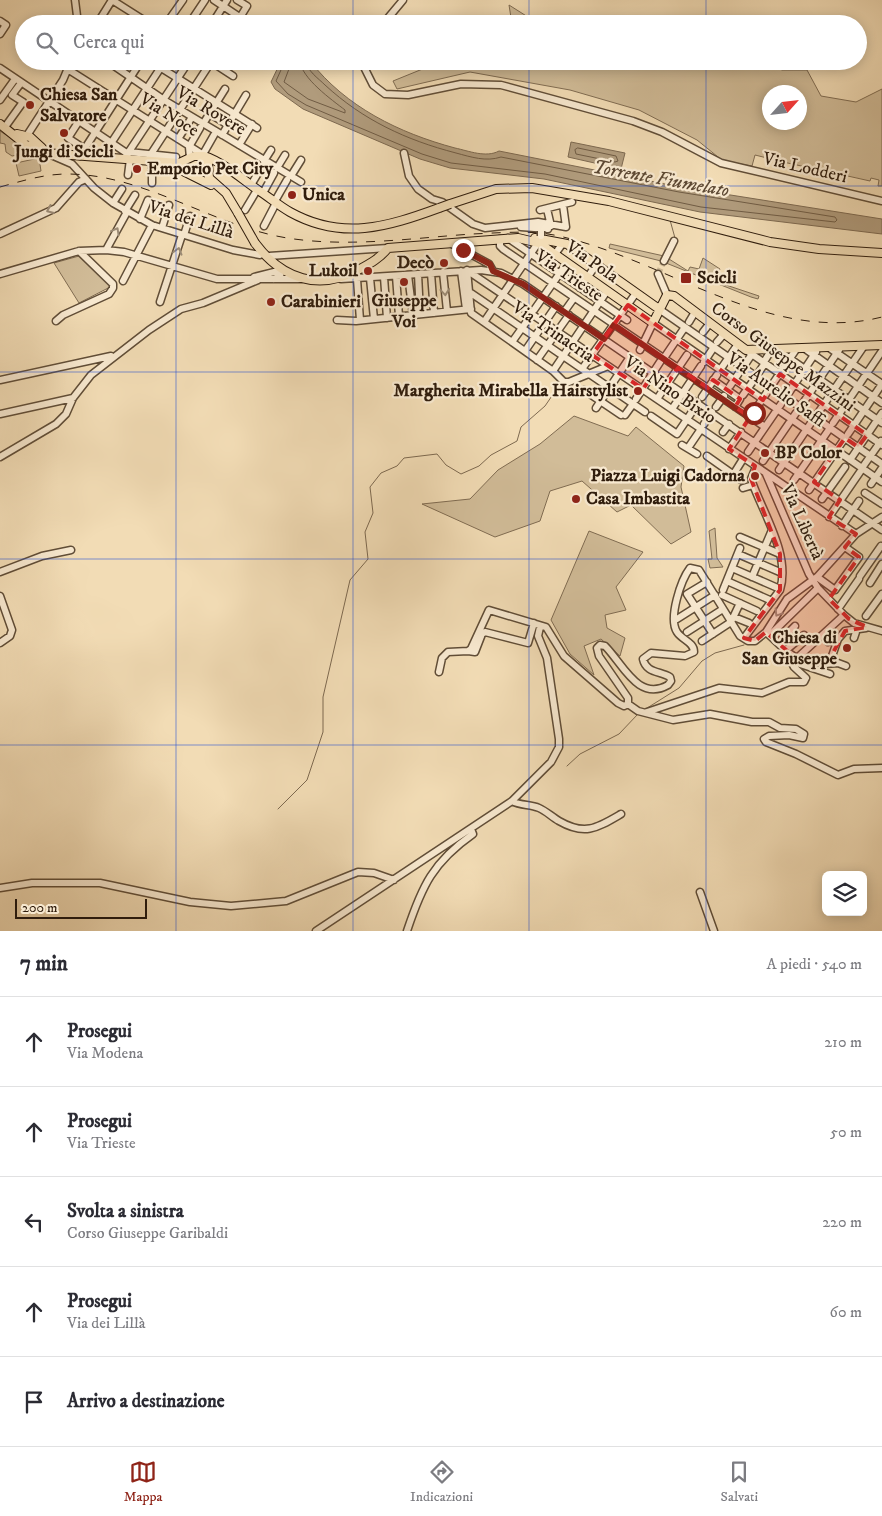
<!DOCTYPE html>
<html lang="it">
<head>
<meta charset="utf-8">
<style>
	:root { --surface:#fff; --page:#f2f2f3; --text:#2b2b33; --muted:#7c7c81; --line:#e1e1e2; --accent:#8f2418 }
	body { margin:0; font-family:"IM FELL DW Pica",serif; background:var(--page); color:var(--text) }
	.controls { position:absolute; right:15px; bottom:15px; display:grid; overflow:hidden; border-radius:8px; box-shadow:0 2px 12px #0003 }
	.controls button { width:45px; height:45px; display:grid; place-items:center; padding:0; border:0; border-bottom:1px solid var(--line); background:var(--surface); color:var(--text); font:25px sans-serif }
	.compass { position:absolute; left:762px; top:85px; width:45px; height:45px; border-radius:50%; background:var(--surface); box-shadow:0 2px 12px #0003; rotate:63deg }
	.scale { position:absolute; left:15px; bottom:12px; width:132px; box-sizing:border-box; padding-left:5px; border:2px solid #301d0d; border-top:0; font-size:14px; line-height:18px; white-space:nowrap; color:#301d0d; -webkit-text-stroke:4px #f7e8cf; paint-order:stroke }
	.stop { position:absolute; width:15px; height:15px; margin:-11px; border:4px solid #8f2418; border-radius:50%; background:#fff }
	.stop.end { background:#8f2418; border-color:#fff; box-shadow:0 1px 5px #0008 }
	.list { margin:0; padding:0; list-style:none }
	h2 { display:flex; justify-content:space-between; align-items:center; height:65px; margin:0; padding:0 20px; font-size:21px }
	h2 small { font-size:16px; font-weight:400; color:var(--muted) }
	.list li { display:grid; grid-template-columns:32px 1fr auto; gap:15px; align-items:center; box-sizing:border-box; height:90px; padding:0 20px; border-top:1px solid var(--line) }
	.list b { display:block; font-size:19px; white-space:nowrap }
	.list p { margin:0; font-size:16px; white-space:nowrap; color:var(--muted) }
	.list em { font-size:16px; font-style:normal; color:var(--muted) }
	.icon { flex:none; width:28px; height:28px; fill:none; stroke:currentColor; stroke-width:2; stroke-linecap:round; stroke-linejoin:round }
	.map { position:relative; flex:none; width:882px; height:931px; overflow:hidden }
	.search { position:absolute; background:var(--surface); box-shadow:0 2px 12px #0003; left:15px; right:15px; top:15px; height:55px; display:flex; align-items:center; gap:12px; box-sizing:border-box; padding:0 18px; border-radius:28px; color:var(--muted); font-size:19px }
	.sheet { height:515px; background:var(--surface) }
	nav { display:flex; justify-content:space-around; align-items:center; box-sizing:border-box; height:70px; border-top:1px solid var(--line); background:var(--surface); font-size:14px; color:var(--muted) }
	nav a { display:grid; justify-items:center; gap:2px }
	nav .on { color:var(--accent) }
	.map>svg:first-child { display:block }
</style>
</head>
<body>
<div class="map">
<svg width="882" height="931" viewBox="0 0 882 931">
	<rect width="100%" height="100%" fill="#f2dcb5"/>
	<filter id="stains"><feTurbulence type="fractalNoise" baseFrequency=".004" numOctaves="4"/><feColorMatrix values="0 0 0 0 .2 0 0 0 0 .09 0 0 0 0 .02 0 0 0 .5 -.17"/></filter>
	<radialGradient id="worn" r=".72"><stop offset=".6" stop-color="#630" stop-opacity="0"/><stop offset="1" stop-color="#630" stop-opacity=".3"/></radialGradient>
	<path fill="#d1bc98" stroke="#806c52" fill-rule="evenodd" d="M509,5L539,24H512Z
		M467,61H764L782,70H807L821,96L856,102L882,89V186H878L879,180L871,178L870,181C832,172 792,165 755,155L752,166L723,161L697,140L639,110L570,90L470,72L397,89L393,81L425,68ZM770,92H800V122H770Z
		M0,131L32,152L12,156L6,152L5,144L0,143Z
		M39,158L41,171L19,176L16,163Z
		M610,244L664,256L666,261L669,259L688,271L690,267L699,269L703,258L720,269L714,281L759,296L758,299L751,297L661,261L609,248Z
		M79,256L112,286L79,303L54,263Z
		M574,416L628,436L636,427L684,466L681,487L691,532L671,544L631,505L617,512L582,481L550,491L540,521L495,537L422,504L470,499L498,470L540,444Z
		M715,528L717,558L723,567L710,568L708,559H712L709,531Z
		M589,531L643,552L616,587L626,610L605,615L607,628L625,638L620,656L601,639L584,646L594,675L570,654L551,620Z"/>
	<path fill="#b09b7c" stroke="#7d6950" d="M281,61H310C346,107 399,133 455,148C469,151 486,158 499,151L680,187L882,219V234L700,212L544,179L450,168L420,159L303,109L275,89L271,82Z
		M571,142L625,153L621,169L568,157Z"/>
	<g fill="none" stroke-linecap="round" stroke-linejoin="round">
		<path stroke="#705c44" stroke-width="1" d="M285,61L276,81L288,94L306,105L422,154L451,163L545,174L701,207L835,222L837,220L835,217L679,192L501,157C486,162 471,157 456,153C406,140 363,120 325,85C318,78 307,71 306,61
			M292,61L284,82L308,99L345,113V110C332,100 301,78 300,61
			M578,148L616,156L618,161L615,162L576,154L575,150Z"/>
		<path stroke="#7d6950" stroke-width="1" d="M670,220L675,238
			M644,710L679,688L702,661L715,653L744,645
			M567,766L580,754L619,734L638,714
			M278,809L307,780L323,732V697L350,580L368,559L365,532L373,513L370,487L381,473L397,466L404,458L437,454L446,465L461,474L479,466L491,455L517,441L521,427L545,406L556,390"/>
		<path stroke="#cbb693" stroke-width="6" stroke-dasharray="6 3" stroke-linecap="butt" d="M658,274L664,261"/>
		<defs>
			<path id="minor" d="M75,0L78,24
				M112,0L150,24
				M214,0L250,24
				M0,21L6,25L0,34
				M174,23L176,24
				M97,24L112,0
				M166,24L183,0
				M189,24L205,0
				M212,24L227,0
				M236,24L247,6L237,0
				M383,24L403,0
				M107,61L164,100L301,182
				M150,61L257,128
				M210,61L233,76
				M234,61H237
				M361,61L373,85L385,94L408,95L461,84L501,85L633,121L662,132L721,163L882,201
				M0,68L128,154
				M69,70L202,154
				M0,100L15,79
				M210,114L228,125
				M79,121L68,138L97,157
				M203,124L225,89
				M5,127L23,102L12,95L21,83
				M222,135L246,95
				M26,137L63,80L71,61
				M178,139L192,117
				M239,145L252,124
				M129,152L176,157
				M404,153L409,176L418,189L432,199L442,202L473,224L485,228L538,222L566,227
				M49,154L72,164L94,188L113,203L152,225L233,250L260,255
				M151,154L211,62
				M80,156L141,61
				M126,156L189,61
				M202,156L214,135
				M102,157L165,61
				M152,158V183
				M190,158L189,147L200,128
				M264,161L271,150
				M277,168L285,155
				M128,175L130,159
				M291,176L301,160
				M251,185L263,165
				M263,193L274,173
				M275,201L287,180
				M113,203L122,189
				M563,205L566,227
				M547,209L551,226
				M245,210L257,190
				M540,210L572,202
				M125,211L135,195
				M140,219L148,200
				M264,226L276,203
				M521,227L548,229
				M162,228L169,205
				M0,234L56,208L79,182L86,179
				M184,235L190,216
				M508,238L627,320
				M500,239V246L503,249L765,427
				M452,244L489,264L493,271
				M106,250L127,212
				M555,254L563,243
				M269,256L388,248
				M664,261L674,241
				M467,270L471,313L553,371L564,382H569L608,366
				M461,271L466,309
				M468,271L856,534
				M443,272L447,311
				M431,273L434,313
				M0,274L79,251L106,250L124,252L217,279H301
				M418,274L420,314
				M658,274L667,295
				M408,275L413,315
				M396,276L399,316
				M254,277L282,270L280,276L274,279
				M384,277L387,318
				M370,278L374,319
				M341,279L481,270L501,273L523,284L882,530
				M357,279L360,320
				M123,281L152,225
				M580,288L596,265
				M465,289L645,412
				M160,302L182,235
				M659,309L882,464
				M534,310L567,263
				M564,312L574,298
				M337,320L356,321L471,309
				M56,321L63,315L109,294L113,288V284L79,251
				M484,322L538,243
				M689,322L695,312
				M703,332L710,323
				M512,342L532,314
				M717,342L724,334
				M828,347L882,384L848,434
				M804,348L882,403
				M776,349L882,423
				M640,350L653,323L882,482
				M746,350L882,445
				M525,351L556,306
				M664,358L685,327
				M537,360L569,315
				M704,362L714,347
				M764,362L772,349
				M746,363L752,354
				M582,369L636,293
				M720,370L738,344
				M553,371L607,291
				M759,372L765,363
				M0,380L111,356
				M713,380L740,399L735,407
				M730,386L743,367
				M584,390L621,415
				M788,394L816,352
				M743,395L756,377
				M702,397L717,375
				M636,399L660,362
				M657,399L687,355
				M803,403L839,350
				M716,407L724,396
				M596,408L630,357
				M672,409L701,366
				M755,410L797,348
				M818,413L864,346
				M0,414L73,398
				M625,415L633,404
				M651,416L677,434L698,403
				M833,423L882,351
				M704,424L712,412
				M723,432L729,424
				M682,445L697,454
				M688,448L701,429
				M729,449L741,432
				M748,452L781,404
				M707,456L741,480
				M0,457L56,424L66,414L73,398L91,375L149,330L181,309L203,303L258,280
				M850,460L882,413
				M763,461L796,413
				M862,468L881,441
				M779,470L815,417
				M766,474L809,574L818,588L844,615L854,623L882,631
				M733,475L743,459
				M794,480L830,428
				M871,484L882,468
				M743,488L753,485
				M809,490L845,438
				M865,493L882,504
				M822,499L845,467
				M829,517L860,472
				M842,526L859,501
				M740,537L780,554
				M738,554L782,573
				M732,568L780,589
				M0,572L42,556L71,550
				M860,576L881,546
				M752,577L772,530
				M817,577L835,590L859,557L845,547
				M727,581L772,601
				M707,582L687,594L713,634
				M870,583L882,564
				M723,590L740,548
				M722,595L757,611
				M0,596L12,630L10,636L0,643
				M838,609L859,579
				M866,616L882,594
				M734,617L749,623
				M677,619L715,595
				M687,632L723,609
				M766,632C786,650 801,672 831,659L838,639L845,631L866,628
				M770,635L818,588
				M744,638L780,590C791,554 762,512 751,479L756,467
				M854,638L857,629
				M702,641L731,622L740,603
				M828,642L838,639
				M778,643L795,626
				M468,651L475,652L482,634L485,632L528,643L534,623
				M785,651L804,635
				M796,659L844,615
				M797,663L830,674
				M824,664L838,663L846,666
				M439,672L442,658L448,652L468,651L471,649L489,610L546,627L564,656L618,703L624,706L628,704
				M628,704V698L599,656L597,648L600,645L605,646C623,664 638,702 668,685L671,681L670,677C660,671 646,673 643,659L651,653L685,656L694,652C694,642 682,640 677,632C668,618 681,580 690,568L699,570L740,636L748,641H755L766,632L787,599L817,577L856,534L882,517
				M628,704L638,711L673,720L710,714L752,722H769L780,728L796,729L804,734L803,738L789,735L769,736L764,739L766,742L796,754L838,775L854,769L882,768
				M647,712L719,688L762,693L789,682H804L806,678L794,667L785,651
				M512,801C521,806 530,804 539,808C546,811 552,817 559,821C585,836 597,828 621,814
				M0,888L32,883H100L190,902L231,906L286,901L358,872L374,873L394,880
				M700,892L714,931
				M316,931L512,801L551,762L559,747V739L547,658L538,636L540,627
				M407,931C422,886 433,862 473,834L471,829"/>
			<path id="major" d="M0,124L26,145L45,153L179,163L194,156H202L208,163L209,178L226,193L238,213
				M17,134L30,137L42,148
				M204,156C223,162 242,179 258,190C269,197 279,206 290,212C342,241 387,227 439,208
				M165,165L183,171L211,185
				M450,204L496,189L532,188L609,201L770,242L819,249L882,253
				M535,238L567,244L659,309
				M255,243C282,279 319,292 360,269C371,263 380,258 388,248L518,238L539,243L653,323L667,295
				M667,295L674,296L746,350L882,345"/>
		</defs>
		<use href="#minor" stroke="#604d37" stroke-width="9"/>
		<use href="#major" stroke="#301d0d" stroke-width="10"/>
		<use href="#minor" stroke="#f7e8cf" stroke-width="6"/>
		<use href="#major" stroke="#f2dcb5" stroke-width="8"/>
		<path stroke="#301d0d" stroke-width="1" stroke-dasharray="9 9" stroke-linecap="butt" d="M0,187C22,181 44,174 67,174C147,174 216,229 294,239C353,247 414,238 472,234C499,233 528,230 554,235C663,257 768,346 882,317"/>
		<defs>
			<path id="minor-bridge" d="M541,231V236"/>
			<path id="major-bridge" d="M439,208L450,204
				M238,213L255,243"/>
		</defs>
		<use href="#minor-bridge" stroke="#604d37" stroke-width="9" stroke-linecap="butt"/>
		<use href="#major-bridge" stroke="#301d0d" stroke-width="10" stroke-linecap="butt"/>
		<use href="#minor-bridge" stroke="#f7e8cf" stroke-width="6"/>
		<use href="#major-bridge" stroke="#f2dcb5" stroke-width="8"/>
	</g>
	<defs><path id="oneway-chevron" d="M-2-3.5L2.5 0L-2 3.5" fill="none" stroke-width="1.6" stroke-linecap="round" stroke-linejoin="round" transform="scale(1.25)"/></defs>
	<g stroke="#9d8d78">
		<use href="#oneway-chevron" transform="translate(50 210) rotate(156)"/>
		<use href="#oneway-chevron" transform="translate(116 231) rotate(-61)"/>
		<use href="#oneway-chevron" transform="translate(178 251) rotate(-74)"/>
		<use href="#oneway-chevron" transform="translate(445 292) rotate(85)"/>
		<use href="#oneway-chevron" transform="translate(778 613) rotate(122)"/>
	</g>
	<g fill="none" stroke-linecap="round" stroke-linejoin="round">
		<path stroke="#8f2418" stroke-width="6" d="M463,250L490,264L493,271L523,284L604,339L614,325L750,418L754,413"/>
	</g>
	<path fill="#d62828" fill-opacity="0.2" stroke="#d62828" stroke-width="4" stroke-dasharray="10 6" stroke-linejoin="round" d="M628,305L763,400L780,374L867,435L858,447L845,438L814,482L840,500L829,517L856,534L845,547L859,557L829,599L849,619L867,627L845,631L829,660L808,663L796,659L766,632L755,641L744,638L780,590V554L751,479L755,466L729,449L750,417L735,407L740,399L713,380L708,388L678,368L668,383L654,373L643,389L592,355Z"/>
	<path fill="none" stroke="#1d4ed8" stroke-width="1" stroke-opacity="0.55" d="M176,0V24M353,0V24M529,0V24M706,0V24M176,61V931M353,61V931M529,61V931M706,61V931M0,186H882M0,372H882M0,559H882M0,745H882"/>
	<g fill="#8f2418" stroke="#f7e8cf" stroke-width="2">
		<circle cx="30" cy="105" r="5"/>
		<circle cx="64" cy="133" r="5"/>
		<circle cx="137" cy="169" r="5"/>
		<circle cx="292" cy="195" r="5"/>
		<circle cx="444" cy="263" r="5"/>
		<circle cx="368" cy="271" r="5"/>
		<rect x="680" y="272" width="12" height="12" rx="2.5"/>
		<circle cx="404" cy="282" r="5"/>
		<circle cx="271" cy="302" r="5"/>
		<circle cx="638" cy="391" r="5"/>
		<circle cx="765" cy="453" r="5"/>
		<circle cx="755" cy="476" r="5"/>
		<circle cx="576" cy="499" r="5"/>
		<circle cx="847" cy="648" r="5"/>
	</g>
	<g text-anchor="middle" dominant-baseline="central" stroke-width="4.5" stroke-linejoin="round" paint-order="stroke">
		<g font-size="18" font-weight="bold" fill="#301d0d" stroke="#f7e8cf" text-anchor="start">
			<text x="40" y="95">Chiesa San<tspan x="40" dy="21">Salvatore</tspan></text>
			<text x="64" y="152" text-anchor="middle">Jungi di Scicli</text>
			<text x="147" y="169">Emporio Pet City</text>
			<text x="302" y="195">Unica</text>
			<text x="434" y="263" text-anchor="end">Decò</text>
			<text x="358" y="271" text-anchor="end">Lukoil</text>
			<text x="697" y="278">Scicli</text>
			<text x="404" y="301" text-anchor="middle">Giuseppe<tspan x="404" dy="21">Voi</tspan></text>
			<text x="281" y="302">Carabinieri</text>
			<text x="628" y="391" text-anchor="end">Margherita Mirabella Hairstylist</text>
			<text x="775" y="453">BP Color</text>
			<text x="745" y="476" text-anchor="end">Piazza Luigi Cadorna</text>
			<text x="586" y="499">Casa Imbastita</text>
			<text x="837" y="638" text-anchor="end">Chiesa di<tspan x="837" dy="21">San Giuseppe</tspan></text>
		</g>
		<g font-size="18" fill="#301d0d" stroke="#f7e8cf">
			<text transform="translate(211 111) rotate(31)">Via Rovere</text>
			<text transform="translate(169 115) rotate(32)">Via Noce</text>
			<text transform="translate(805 168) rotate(13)">Via Lodderi</text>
			<text transform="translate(191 220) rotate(18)">Via dei Lillà</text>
			<text transform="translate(592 262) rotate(35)">Via Pola</text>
			<text transform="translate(569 276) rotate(34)">Via Trieste</text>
			<text transform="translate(553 332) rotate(34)">Via Trinacria</text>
			<text transform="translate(783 357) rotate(36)">Corso Giuseppe Mazzini</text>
			<text transform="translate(670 390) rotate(34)">Via Nino Bixio</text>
			<text transform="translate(776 390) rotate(35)">Via Aurelio Saffi</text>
			<text transform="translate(802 522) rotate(66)">Via Libertà</text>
		</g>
		<g font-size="19" font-style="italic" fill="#5d4934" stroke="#f7e8cf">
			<text transform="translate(661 179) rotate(10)">Torrente Fiumelato</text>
		</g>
	</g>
	<rect width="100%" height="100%" filter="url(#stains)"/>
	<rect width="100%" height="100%" fill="url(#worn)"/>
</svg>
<div class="controls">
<button><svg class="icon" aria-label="layers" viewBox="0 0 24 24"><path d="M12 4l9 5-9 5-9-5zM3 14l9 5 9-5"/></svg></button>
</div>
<svg class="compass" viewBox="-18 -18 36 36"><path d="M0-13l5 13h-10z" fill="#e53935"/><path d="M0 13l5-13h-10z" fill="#7c7c81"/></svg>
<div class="scale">200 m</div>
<div class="stop" style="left:754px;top:413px"></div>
<div class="stop end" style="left:463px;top:250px"></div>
<div class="search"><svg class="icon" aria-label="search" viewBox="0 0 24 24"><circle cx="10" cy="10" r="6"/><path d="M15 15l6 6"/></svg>Cerca qui</div>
</div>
<section class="sheet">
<h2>7 min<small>A piedi · 540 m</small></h2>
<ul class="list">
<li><svg class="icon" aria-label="ahead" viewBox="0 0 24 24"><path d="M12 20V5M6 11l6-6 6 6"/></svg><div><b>Prosegui</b><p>Via Modena</p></div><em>210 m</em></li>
<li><svg class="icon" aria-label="ahead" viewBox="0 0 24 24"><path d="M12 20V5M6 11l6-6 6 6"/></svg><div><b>Prosegui</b><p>Via Trieste</p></div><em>50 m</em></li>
<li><svg class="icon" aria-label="left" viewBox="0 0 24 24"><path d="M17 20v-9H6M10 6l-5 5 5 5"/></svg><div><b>Svolta a sinistra</b><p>Corso Giuseppe Garibaldi</p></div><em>220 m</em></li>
<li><svg class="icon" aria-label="ahead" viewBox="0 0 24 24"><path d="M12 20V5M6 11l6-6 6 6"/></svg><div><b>Prosegui</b><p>Via dei Lillà</p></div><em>60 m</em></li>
<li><svg class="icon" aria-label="arrive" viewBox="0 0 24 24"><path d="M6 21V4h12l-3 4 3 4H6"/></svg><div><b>Arrivo a destinazione</b></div></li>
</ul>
</section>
<nav>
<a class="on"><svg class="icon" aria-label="map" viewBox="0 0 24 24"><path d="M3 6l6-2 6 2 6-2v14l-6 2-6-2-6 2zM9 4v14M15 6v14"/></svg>Mappa</a>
<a><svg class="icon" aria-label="directions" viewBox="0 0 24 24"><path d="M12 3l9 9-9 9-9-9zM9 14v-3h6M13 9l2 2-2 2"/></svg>Indicazioni</a>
<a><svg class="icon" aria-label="saved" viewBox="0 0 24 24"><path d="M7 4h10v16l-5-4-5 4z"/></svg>Salvati</a>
</nav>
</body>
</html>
